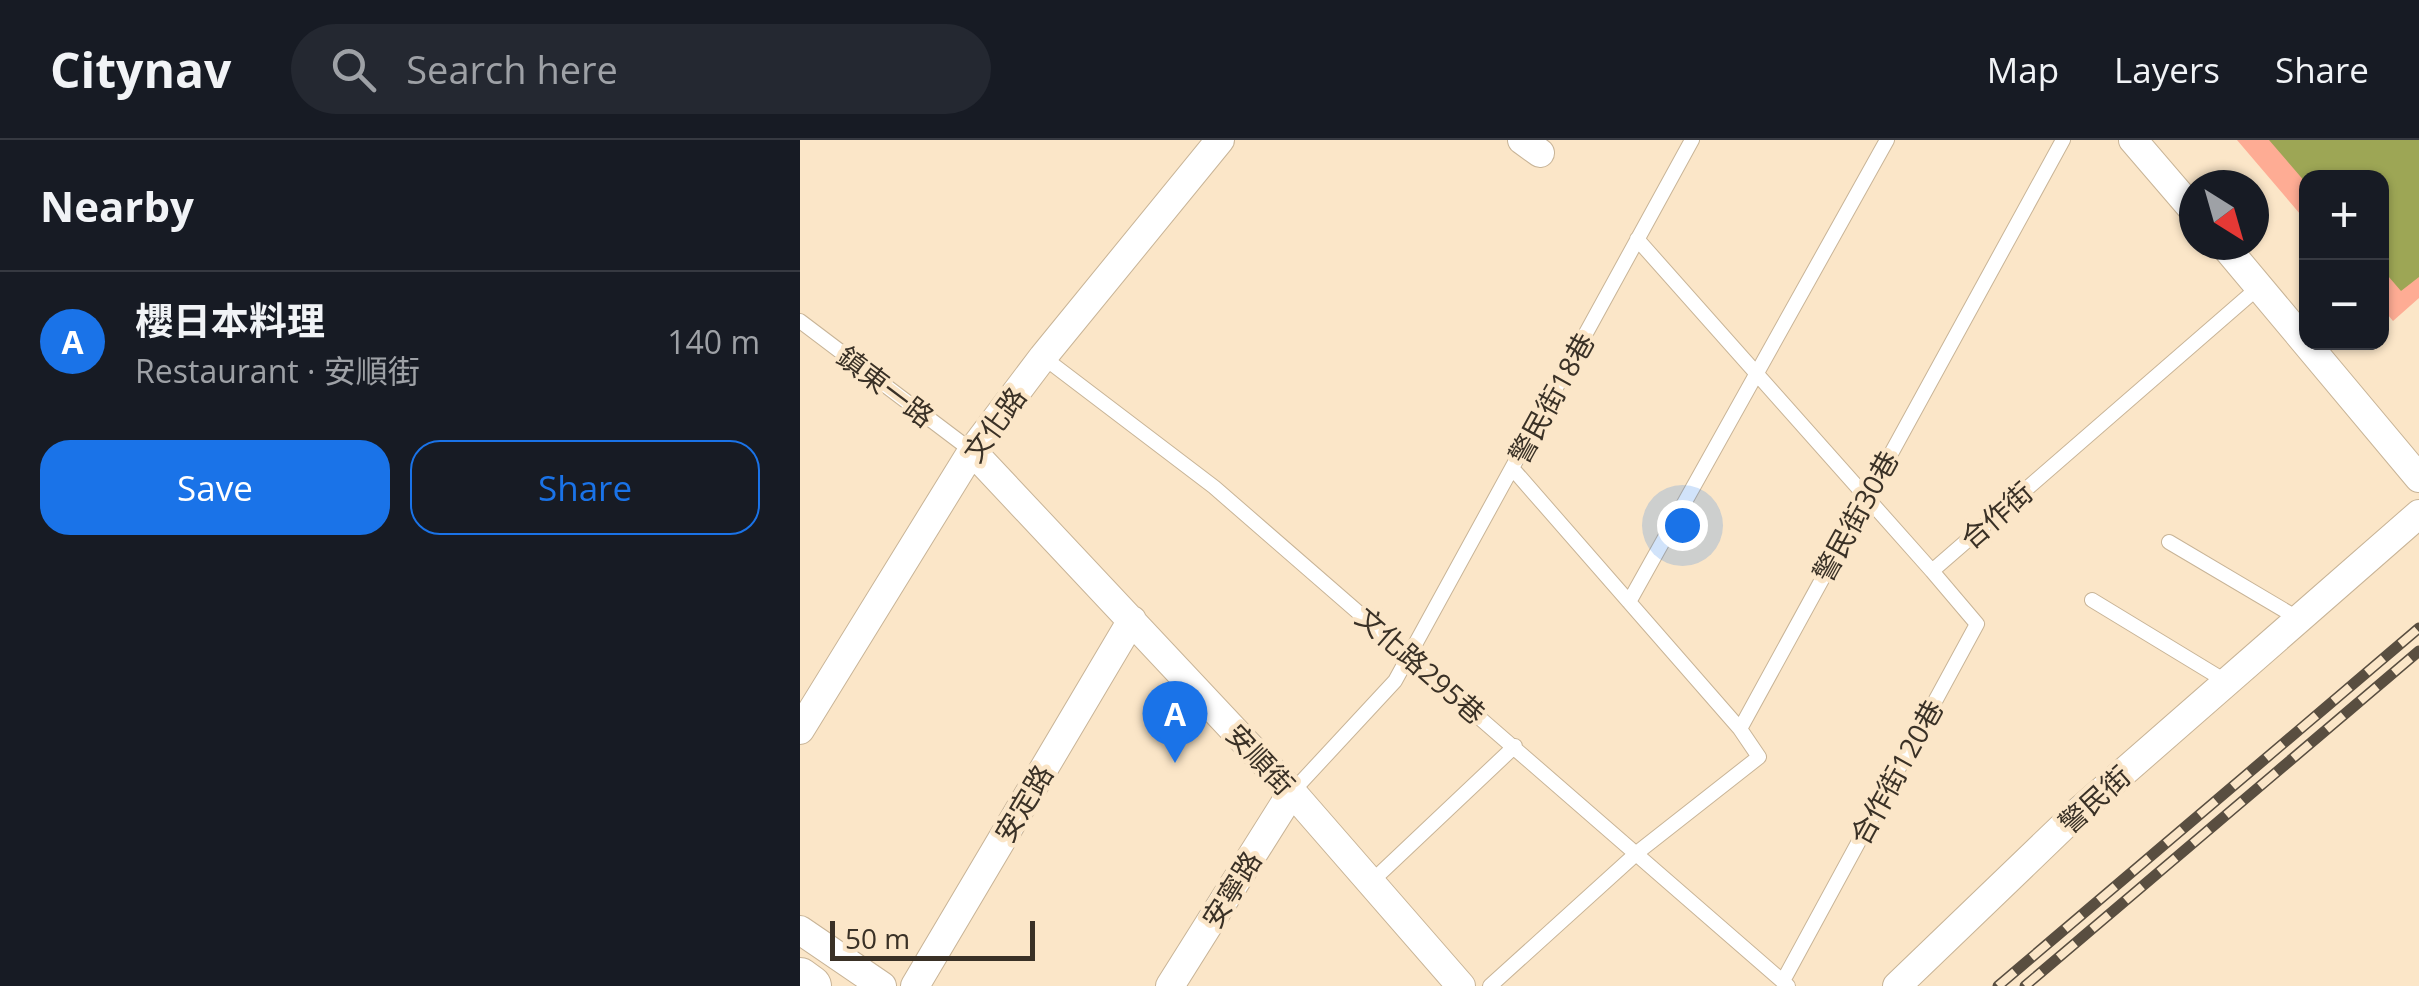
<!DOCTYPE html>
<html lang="en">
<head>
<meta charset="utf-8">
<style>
	:root { --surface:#171b24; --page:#242831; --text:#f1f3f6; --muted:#9ea1a6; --line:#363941; --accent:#1a73e8 }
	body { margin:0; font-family:"Open Sans","Noto Sans TC",sans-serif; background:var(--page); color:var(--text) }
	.controls { position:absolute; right:30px; top:30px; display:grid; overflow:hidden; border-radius:20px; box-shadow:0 2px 8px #0004 }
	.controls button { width:90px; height:90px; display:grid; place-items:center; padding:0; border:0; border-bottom:2px solid var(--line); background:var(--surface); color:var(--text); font:50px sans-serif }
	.compass { position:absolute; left:1379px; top:30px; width:90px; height:90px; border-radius:50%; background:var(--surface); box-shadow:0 2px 8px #0004; rotate:143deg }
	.scale { position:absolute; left:30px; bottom:25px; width:205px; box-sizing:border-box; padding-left:10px; border:5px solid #3a3126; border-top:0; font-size:28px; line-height:35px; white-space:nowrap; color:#3a3126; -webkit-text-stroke:8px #fbe6c8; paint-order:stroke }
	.you { position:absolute; left:882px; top:385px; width:35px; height:35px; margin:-25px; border:8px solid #fff; border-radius:50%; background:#1a73e8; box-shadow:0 0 0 15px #1a73e833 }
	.badge { display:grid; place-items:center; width:65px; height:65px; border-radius:50%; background:var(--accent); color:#fff; font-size:32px; font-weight:700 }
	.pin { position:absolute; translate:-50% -82px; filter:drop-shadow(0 2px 5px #0008) }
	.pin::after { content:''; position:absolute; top:52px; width:35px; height:30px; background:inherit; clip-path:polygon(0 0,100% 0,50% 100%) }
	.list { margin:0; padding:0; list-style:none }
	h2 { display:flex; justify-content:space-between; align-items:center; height:130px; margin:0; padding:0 40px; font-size:42px }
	h2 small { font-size:32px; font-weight:400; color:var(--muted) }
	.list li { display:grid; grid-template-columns:65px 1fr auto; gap:30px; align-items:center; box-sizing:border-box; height:140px; padding:0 40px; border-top:2px solid var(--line) }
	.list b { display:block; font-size:38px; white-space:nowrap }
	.list p { margin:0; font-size:32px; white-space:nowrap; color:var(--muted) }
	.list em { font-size:32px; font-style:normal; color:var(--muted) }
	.actions { display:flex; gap:20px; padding:30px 40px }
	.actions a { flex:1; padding:22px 0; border:2px solid var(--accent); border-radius:30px; text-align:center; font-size:35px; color:var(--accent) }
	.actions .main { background:var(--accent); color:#fff }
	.icon { flex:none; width:55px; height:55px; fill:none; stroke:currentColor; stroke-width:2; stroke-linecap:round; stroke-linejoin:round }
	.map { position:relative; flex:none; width:1619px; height:846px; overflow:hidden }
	header { display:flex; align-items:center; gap:60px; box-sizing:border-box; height:140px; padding:0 50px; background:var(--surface); border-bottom:2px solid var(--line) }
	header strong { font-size:48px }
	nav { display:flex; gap:55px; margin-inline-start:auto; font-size:35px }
	.search { width:700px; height:90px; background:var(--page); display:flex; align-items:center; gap:25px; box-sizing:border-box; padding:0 35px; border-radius:55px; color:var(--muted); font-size:38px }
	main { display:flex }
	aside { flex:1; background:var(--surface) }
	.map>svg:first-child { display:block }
</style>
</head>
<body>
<header>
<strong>Citynav</strong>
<div class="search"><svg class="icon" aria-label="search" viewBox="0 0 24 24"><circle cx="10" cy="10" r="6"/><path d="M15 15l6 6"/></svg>Search here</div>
<nav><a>Map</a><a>Layers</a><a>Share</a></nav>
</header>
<main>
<aside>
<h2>Nearby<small></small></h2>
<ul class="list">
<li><span class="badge">A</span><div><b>櫻日本料理</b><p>Restaurant · 安順街</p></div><em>140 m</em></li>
</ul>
<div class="actions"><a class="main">Save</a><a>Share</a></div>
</aside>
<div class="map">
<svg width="1619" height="846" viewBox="0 0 1619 846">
	<rect width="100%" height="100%" fill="#fbe6c8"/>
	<path fill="#feac94" d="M1437,0H1619V158L1593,181L1582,168V38H1506V81Z"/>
	<path fill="#9da655" d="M1469,0H1619V137L1601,151L1582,129V38H1506V43Z"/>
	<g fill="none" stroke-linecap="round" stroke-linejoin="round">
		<defs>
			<path id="lane" d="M837,99L1132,431L1460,146
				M0,181L172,311
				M243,217L414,347L988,846
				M712,328L940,589
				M1369,402L1499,479
				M1292,460L1427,542
				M829,462L1087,0
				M492,652L595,541L892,0
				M570,743L715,606
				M983,841L1177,484L1132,431
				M690,846L838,712L959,617L940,589L1263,0"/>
			<path id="street" d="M722,0L740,13
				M1333,0L1394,71
				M1424,105L1619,338
				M172,311L492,652L661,846
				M0,590L172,311L243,217L420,0
				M0,790L82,846
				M115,846L332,480
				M370,846L492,652
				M1097,846L1277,673L1619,374"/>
			<path id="secondary" d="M0,838L11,846"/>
		</defs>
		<use href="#lane" stroke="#c8b497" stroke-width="16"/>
		<use href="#street" stroke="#c8b497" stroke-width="30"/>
		<use href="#secondary" stroke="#c8b497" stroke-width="42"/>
		<use href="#lane" stroke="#fff" stroke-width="14"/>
		<use href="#street" stroke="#fff" stroke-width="28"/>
		<use href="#secondary" stroke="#fff" stroke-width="40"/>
		<defs>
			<path id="rail" d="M1198,846L1619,488
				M1225,846L1619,511"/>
		</defs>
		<use href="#rail" stroke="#594e40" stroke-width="11"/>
		<use href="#rail" stroke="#fbe6c8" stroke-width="8" stroke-dasharray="22" stroke-linecap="butt"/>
	</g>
	<g text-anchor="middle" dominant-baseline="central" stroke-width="9" stroke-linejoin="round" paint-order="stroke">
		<g font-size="28" fill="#3a3126" stroke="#fbe6c8">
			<text transform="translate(86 246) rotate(37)">鎮東一路</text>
			<text transform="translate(751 258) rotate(-61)">警民街18巷</text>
			<text transform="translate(194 284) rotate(-54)">文化路</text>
			<text transform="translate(1196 375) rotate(-41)">合作街</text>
			<text transform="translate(1055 376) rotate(-61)">警民街30巷</text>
			<text transform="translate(621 525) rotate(41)">文化路295巷</text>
			<text transform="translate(461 619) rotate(47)">安順街</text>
			<text transform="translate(1096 632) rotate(-61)">合作街120巷</text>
			<text transform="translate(1294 659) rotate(-42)">警民街</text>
			<text transform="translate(223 663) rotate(-59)">安定路</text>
			<text transform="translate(431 749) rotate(-58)">安寧路</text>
		</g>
	</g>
</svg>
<div class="controls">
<button>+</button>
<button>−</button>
</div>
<svg class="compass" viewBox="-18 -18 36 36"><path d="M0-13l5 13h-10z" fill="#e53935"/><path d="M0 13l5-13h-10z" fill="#9ea1a6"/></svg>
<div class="scale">50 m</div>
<div class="you"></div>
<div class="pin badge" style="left:375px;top:623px">A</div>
</div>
</main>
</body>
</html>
